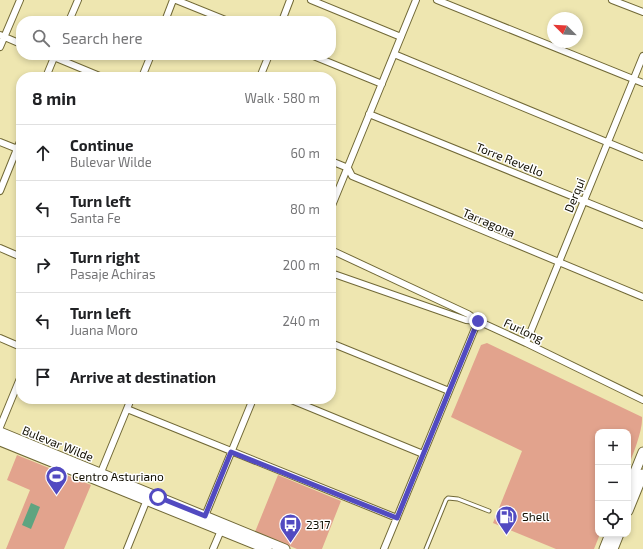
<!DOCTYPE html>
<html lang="en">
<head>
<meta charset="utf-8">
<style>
	:root { --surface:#fff; --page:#f6f6f6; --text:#202124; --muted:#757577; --line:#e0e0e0 }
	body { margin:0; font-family:"Exo 2",sans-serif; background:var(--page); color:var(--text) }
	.controls { position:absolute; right:12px; bottom:12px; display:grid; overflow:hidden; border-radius:8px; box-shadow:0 2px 6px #0003 }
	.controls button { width:36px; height:36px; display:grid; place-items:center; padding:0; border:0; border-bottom:1px solid var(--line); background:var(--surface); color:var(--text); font:20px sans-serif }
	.compass { position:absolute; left:547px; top:12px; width:36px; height:36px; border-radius:50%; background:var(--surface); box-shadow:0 2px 6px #0003; rotate:294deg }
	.stop { position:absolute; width:12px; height:12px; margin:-9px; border:3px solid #524ac1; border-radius:50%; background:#fff }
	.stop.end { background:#524ac1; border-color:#fff; box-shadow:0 1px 4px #0008 }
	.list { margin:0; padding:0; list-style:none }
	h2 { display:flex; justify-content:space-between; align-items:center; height:52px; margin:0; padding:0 16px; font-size:17px }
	h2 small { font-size:13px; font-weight:400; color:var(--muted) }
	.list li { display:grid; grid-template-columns:26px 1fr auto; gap:12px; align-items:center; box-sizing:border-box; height:56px; padding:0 16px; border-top:1px solid var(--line) }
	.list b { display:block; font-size:15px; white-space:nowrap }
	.list p { margin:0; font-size:13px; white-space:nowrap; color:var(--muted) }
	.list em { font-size:13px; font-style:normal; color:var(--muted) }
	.icon { flex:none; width:22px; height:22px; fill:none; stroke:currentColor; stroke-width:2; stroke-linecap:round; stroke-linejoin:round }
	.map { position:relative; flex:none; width:643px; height:549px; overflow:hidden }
	.search { position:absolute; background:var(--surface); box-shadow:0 2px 6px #0003; left:16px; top:16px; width:320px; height:44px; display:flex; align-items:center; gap:10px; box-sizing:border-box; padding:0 14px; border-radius:16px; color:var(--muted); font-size:15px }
	.panel { position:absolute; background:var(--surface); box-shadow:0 2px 6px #0003; left:16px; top:72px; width:320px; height:332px; border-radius:16px }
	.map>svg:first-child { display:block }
</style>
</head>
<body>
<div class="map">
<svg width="643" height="549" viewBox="0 0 643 549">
	<rect width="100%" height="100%" fill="#eee6b0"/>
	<path fill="#e2a38d" d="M487,343L642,417C643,430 633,454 628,467V432H598V534H600L594,549H556L493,523L522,451L451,417L481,345Z
		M17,455L91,485L64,549H6L30,490L7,480Z
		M278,475L341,501L322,549H297L255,532Z"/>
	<path fill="#5ea480" d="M31,503L40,507L31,529L22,525Z"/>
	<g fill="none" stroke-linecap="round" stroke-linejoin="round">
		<defs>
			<path id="service" d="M426,549L446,500L448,498L458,499L489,511"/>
			<path id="minor" d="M176,0L228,21
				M311,0L401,37
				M437,0L643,83
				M612,0L643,12
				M69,21L78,0
				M165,21L173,0
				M282,21L290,0
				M0,35L21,44
				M0,47L20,0
				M394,54L643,157
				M49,55L102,77
				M311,55L382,84
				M46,77L55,55
				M142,77L151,55
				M260,77L269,55
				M369,114L643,225
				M0,142L20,150
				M331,161L348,168L352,176L643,297
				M0,191L21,139
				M331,208L416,0
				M0,248L21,257
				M331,250L468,314L478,321L526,343L643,400
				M331,273L466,320L478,321
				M0,338L21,347
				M331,343L449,391
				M526,343L643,56
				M289,399L423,454
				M127,409L397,518
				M0,427L21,376
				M99,477L131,399
				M205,516L253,399
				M127,549L148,497
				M213,549L222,528
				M384,549L478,321"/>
			<path id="secondary" d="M0,432L285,549
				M0,441L267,549
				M628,489L643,452
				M628,511L643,474
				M604,549L610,534
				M613,549L619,534"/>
		</defs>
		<use href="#service" stroke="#716937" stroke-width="5"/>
		<use href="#minor" stroke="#716937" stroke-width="8"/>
		<use href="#secondary" stroke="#716937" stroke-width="11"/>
		<use href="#service" stroke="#fff" stroke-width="3"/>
		<use href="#minor" stroke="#fff" stroke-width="6"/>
		<use href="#secondary" stroke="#fff" stroke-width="9"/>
	</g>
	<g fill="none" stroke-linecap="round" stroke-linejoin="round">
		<path stroke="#524ac1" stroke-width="5" d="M158,497L205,516L231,452L397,518L478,321"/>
	</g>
	<defs>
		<symbol id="stadium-pin" viewBox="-11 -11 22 30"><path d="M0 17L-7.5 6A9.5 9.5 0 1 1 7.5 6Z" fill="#524ac1" stroke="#fff"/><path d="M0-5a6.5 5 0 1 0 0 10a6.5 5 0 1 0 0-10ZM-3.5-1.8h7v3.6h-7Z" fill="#fff"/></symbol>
		<symbol id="fuel-pin" viewBox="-11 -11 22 30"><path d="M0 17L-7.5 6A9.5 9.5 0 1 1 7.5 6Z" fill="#524ac1" stroke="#fff"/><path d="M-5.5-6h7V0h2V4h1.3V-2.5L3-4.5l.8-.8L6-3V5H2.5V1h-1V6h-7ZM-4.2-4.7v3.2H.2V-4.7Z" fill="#fff"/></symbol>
		<symbol id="bus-pin" viewBox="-11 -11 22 30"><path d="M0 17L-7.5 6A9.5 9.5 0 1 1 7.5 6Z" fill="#524ac1" stroke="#fff"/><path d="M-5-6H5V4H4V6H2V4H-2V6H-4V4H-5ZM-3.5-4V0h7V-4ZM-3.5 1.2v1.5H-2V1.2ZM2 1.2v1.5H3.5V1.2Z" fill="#fff"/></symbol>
	</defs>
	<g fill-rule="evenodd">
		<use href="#stadium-pin" x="44" y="464" width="25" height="34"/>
		<use href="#fuel-pin" x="494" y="504" width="25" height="34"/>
		<use href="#bus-pin" x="278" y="512" width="25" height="34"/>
	</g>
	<g text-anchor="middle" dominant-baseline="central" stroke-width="3" stroke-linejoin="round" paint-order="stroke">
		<g font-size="12" fill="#110e00" stroke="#fff">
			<text transform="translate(510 159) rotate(22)">Torre Revello</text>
			<text transform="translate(574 195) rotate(-68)">Derqui</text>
			<text transform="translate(489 222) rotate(23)">Tarragona</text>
			<text transform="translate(524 330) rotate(25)">Furlong</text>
			<text transform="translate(58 443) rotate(22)">Bulevar Wilde</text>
		</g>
		<g font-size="12" fill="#110e00" stroke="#fff" text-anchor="start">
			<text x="72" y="476">Centro Asturiano</text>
			<text x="522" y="516">Shell</text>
			<text x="306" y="524">2317</text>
		</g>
	</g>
</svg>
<div class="controls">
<button>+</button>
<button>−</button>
<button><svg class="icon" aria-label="locate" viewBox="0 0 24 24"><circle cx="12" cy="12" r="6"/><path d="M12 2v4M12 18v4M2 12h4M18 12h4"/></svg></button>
</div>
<svg class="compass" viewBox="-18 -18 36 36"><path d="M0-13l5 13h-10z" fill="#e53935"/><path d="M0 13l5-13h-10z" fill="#757577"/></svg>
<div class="stop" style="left:158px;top:497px"></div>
<div class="stop end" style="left:478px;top:321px"></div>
<div class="search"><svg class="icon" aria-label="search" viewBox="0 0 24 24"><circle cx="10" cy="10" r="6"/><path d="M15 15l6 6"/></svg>Search here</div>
<section class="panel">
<h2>8 min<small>Walk · 580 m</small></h2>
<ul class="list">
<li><svg class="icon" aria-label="ahead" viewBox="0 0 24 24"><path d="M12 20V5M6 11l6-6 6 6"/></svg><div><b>Continue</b><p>Bulevar Wilde</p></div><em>60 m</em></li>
<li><svg class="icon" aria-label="left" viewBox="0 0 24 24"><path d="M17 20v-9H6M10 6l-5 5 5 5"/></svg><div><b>Turn left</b><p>Santa Fe</p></div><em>80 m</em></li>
<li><svg class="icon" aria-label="right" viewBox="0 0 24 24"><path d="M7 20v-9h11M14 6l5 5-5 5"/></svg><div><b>Turn right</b><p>Pasaje Achiras</p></div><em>200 m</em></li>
<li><svg class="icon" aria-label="left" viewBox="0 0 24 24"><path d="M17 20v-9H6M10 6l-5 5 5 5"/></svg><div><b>Turn left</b><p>Juana Moro</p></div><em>240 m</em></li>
<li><svg class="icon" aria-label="arrive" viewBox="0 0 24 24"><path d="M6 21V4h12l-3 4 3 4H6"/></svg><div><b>Arrive at destination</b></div></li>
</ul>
</section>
</div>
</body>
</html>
